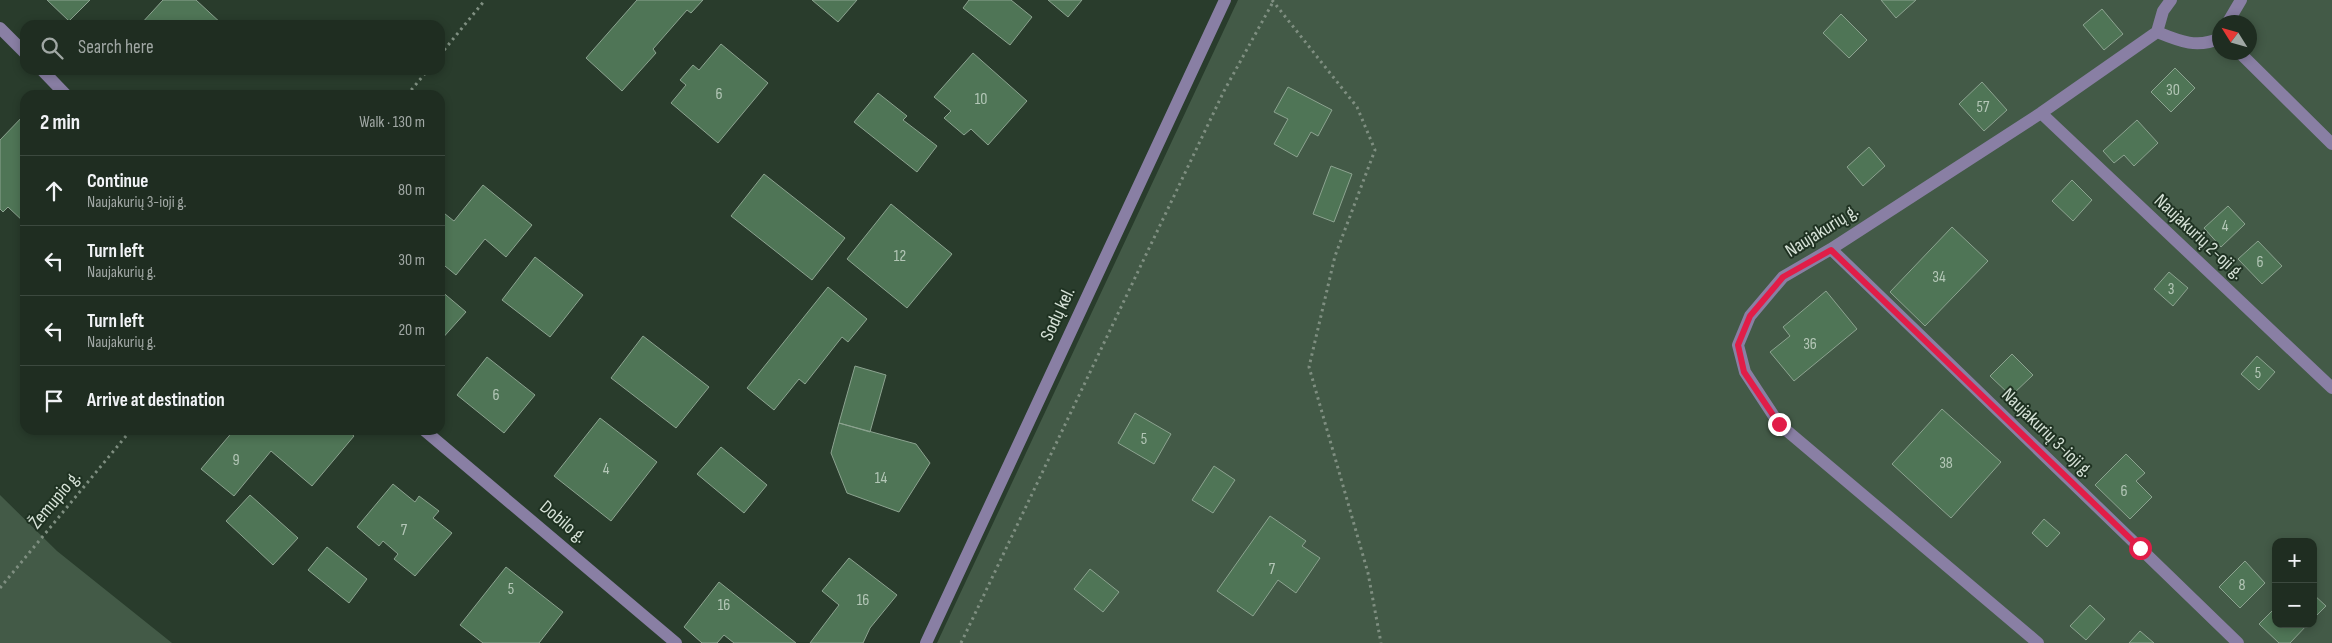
<!DOCTYPE html>
<html lang="en">
<head>
<meta charset="utf-8">
<style>
	:root { --surface:#1f2d21; --page:#27352a; --text:#f1f3f6; --muted:#a1a8a5; --line:#3c493f }
	body { margin:0; font-family:"Sofia Sans Condensed",sans-serif; background:var(--page); color:var(--text) }
	.controls { position:absolute; right:15px; bottom:15px; display:grid; overflow:hidden; border-radius:10px; box-shadow:0 2px 8px #0003 }
	.controls button { width:45px; height:45px; display:grid; place-items:center; padding:0; border:0; border-bottom:1px solid var(--line); background:var(--surface); color:var(--text); font:25px sans-serif }
	.compass { position:absolute; left:2212px; top:15px; width:45px; height:45px; border-radius:50%; background:var(--surface); box-shadow:0 2px 8px #0003; rotate:307deg }
	.stop { position:absolute; width:15px; height:15px; margin:-11px; border:4px solid #e11d48; border-radius:50%; background:#fff }
	.stop.end { background:#e11d48; border-color:#fff; box-shadow:0 1px 5px #0008 }
	.list { margin:0; padding:0; list-style:none }
	h2 { display:flex; justify-content:space-between; align-items:center; height:65px; margin:0; padding:0 20px; font-size:21px }
	h2 small { font-size:16px; font-weight:400; color:var(--muted) }
	.list li { display:grid; grid-template-columns:32px 1fr auto; gap:15px; align-items:center; box-sizing:border-box; height:70px; padding:0 20px; border-top:1px solid var(--line) }
	.list b { display:block; font-size:19px; white-space:nowrap }
	.list p { margin:0; font-size:16px; white-space:nowrap; color:var(--muted) }
	.list em { font-size:16px; font-style:normal; color:var(--muted) }
	.icon { flex:none; width:28px; height:28px; fill:none; stroke:currentColor; stroke-width:2; stroke-linecap:round; stroke-linejoin:round }
	.map { position:relative; flex:none; width:2332px; height:643px; overflow:hidden }
	.search { position:absolute; background:var(--surface); box-shadow:0 2px 8px #0003; left:20px; top:20px; width:425px; height:55px; display:flex; align-items:center; gap:12px; box-sizing:border-box; padding:0 18px; border-radius:15px; color:var(--muted); font-size:19px }
	.panel { position:absolute; background:var(--surface); box-shadow:0 2px 8px #0003; left:20px; top:90px; width:425px; height:345px; border-radius:15px }
	.map>svg:first-child { display:block }
</style>
</head>
<body>
<div class="map">
<svg width="2332" height="643" viewBox="0 0 2332 643">
	<rect width="100%" height="100%" fill="#293c2c"/>
	<path fill="#435a47" fill-rule="evenodd" d="M1238,0H2332V643H937ZM2220,22H2250V52H2220ZM2276,542H2313V624H2276Z
		M0,495L57,551L172,643H0Z"/>
	<path fill="#4f7556" stroke="#8ca390" d="M47,0H90L69,21Z
		M163,0H196L223,25H140Z
		M637,0H703L691,13L687,10L653,49L656,53L622,91L586,58Z
		M812,0H857L838,22Z
		M969,0H1011L1032,17L1010,45L963,8Z
		M1048,0H1082L1068,17Z
		M1881,0H1916L1896,18Z
		M2102,9L2123,34L2104,50L2083,25Z
		M1841,14L1867,40L1849,58L1823,33Z
		M721,44L768,83L718,143L671,103L686,85L680,80L693,65L699,70Z
		M973,53L1027,101L988,145L971,129L964,135L944,118L951,111L934,97Z
		M2175,68L2195,88L2171,112L2151,92Z
		M1982,82L2007,110L1984,131L1959,104Z
		M1288,87L1332,110L1318,136L1311,132L1297,157L1274,144L1288,119L1274,112Z
		M878,93L907,116L903,120L937,146L917,172L854,122Z
		M25,114V223L8,207L3,212L0,209V140Z
		M2137,120L2158,143L2134,166L2124,155L2114,163L2103,151Z
		M1869,147L1885,166L1863,186L1847,167Z
		M1331,166L1352,174L1334,222L1313,214Z
		M764,174L845,238L812,280L731,216Z
		M2072,180L2092,200L2073,221L2052,201Z
		M483,185L532,225L506,257L485,239L456,275L440,262V210L454,221Z
		M891,204L952,254L907,308L847,259Z
		M2228,206L2245,224L2221,247L2204,228Z
		M1952,227L1988,261L1925,326L1890,292Z
		M2258,241L2282,266L2262,284L2238,259Z
		M535,257L583,295L550,337L502,300Z
		M2169,272L2188,288L2173,306L2154,289Z
		M828,287L867,319L848,342L842,337L805,384L799,379L774,410L747,388Z
		M440,290L466,312L440,341Z
		M1826,291L1857,329L1794,381L1770,352L1790,336L1783,327Z
		M643,336L709,387L676,428L611,378Z
		M2012,354L2033,375L2011,396L1990,376Z
		M2257,356L2275,372L2259,390L2241,374Z
		M487,357L535,395L504,433L457,395Z
		M855,366L886,375L870,432L839,423Z
		M1942,409L2001,462L1951,518L1892,464Z
		M1135,413L1171,434L1154,464L1118,443Z
		M600,418L657,462L611,521L554,476Z
		M839,423L916,444L930,463L899,512L847,493L831,453Z
		M234,430H347L354,436L312,486L271,451L234,496L201,469Z
		M721,447L767,485L744,513L697,474Z
		M2126,454L2145,473L2136,481L2152,497L2130,519L2095,485Z
		M1214,466L1235,480L1213,513L1192,500Z
		M393,484L415,502L419,496L439,511L433,518L452,533L415,576L394,559L398,554L383,541L379,546L357,527Z
		M250,495L298,538L273,565L226,521Z
		M1270,516L1306,541L1302,546L1320,558L1296,593L1278,580L1253,616L1217,591Z
		M2044,519L2060,533L2047,547L2032,533Z
		M327,547L367,579L349,603L308,570Z
		M849,558L897,595L870,628L863,643H810L839,605L822,591Z
		M2245,561L2265,583L2240,608L2219,587Z
		M506,567L563,612L539,643H483L460,625Z
		M1090,569L1119,592L1103,612L1074,589Z
		M719,582L796,643H734L724,635L717,643H702L684,627Z
		M2313,594L2326,606L2313,619Z
		M2090,605L2105,619L2086,640L2070,626Z
		M2276,607V624H2308L2290,643H2279L2259,624Z
		M2140,631L2154,643H2129Z"/>
	<g fill="none" stroke-linecap="round" stroke-linejoin="round">
		<path stroke="#7f8f81" stroke-width="3" stroke-dasharray="2.5 4" stroke-linecap="butt" d="M1272,0L1357,107L1375,150L1335,256L1309,367L1368,573L1381,643
			M440,55L485,0
			M407,95L428,70
			M0,588L131,430
			M961,643L1224,91L1273,2"/>
		<path stroke="#897fa4" stroke-width="12" d="M2228,22L2241,0
			M0,28L25,53
			M2157,32C2179,41 2197,49 2220,38
			M2239,52L2332,144
			M42,70L66,95
			M2041,113L2332,388
			M1831,249L2238,643
			M424,430L676,643
			M926,643L1225,0
			M2038,643L1779,424L1745,372L1738,345L1750,316L1783,277L1831,249L2041,113L2157,32L2163,11L2171,0"/>
	</g>
	<g fill="none" stroke-linecap="round" stroke-linejoin="round">
		<path stroke="#e11d48" stroke-width="6" d="M1779,424L1744,372L1738,345L1750,316L1783,277L1831,250L2140,548"/>
	</g>
	<g text-anchor="middle" dominant-baseline="central" stroke-width="4" stroke-linejoin="round" paint-order="stroke">
		<g font-size="16" fill="#b4c7b7">
			<text x="2173" y="90">30</text>
			<text x="719" y="94">6</text>
			<text x="981" y="99">10</text>
			<text x="1983" y="107">57</text>
			<text x="2225" y="226">4</text>
			<text x="900" y="256">12</text>
			<text x="2260" y="262">6</text>
			<text x="1939" y="277">34</text>
			<text x="2171" y="289">3</text>
			<text x="1810" y="344">36</text>
			<text x="2258" y="373">5</text>
			<text x="496" y="395">6</text>
			<text x="1144" y="439">5</text>
			<text x="236" y="460">9</text>
			<text x="1946" y="463">38</text>
			<text x="606" y="469">4</text>
			<text x="881" y="478">14</text>
			<text x="2124" y="491">6</text>
			<text x="404" y="530">7</text>
			<text x="1272" y="569">7</text>
			<text x="2242" y="585">8</text>
			<text x="511" y="589">5</text>
			<text x="863" y="600">16</text>
			<text x="724" y="605">16</text>
		</g>
		<g font-size="19" fill="#d6e2d7" stroke="#1f3222">
			<text transform="translate(1822 231) rotate(-32)">Naujakurių g.</text>
			<text transform="translate(2199 237) rotate(43)">Naujakurių 2-oji g.</text>
			<text transform="translate(1058 314) rotate(-65)">Sodų kel.</text>
			<text transform="translate(2047 433) rotate(44)">Naujakurių 3-ioji g.</text>
			<text transform="translate(55 500) rotate(-50)">Žemupio g.</text>
			<text transform="translate(563 522) rotate(40)">Dobilo g.</text>
		</g>
	</g>
</svg>
<div class="controls">
<button>+</button>
<button>−</button>
</div>
<svg class="compass" viewBox="-18 -18 36 36"><path d="M0-13l5 13h-10z" fill="#e53935"/><path d="M0 13l5-13h-10z" fill="#a1a8a5"/></svg>
<div class="stop" style="left:2140px;top:548px"></div>
<div class="stop end" style="left:1779px;top:424px"></div>
<div class="search"><svg class="icon" aria-label="search" viewBox="0 0 24 24"><circle cx="10" cy="10" r="6"/><path d="M15 15l6 6"/></svg>Search here</div>
<section class="panel">
<h2>2 min<small>Walk · 130 m</small></h2>
<ul class="list">
<li><svg class="icon" aria-label="ahead" viewBox="0 0 24 24"><path d="M12 20V5M6 11l6-6 6 6"/></svg><div><b>Continue</b><p>Naujakurių 3-ioji g.</p></div><em>80 m</em></li>
<li><svg class="icon" aria-label="left" viewBox="0 0 24 24"><path d="M17 20v-9H6M10 6l-5 5 5 5"/></svg><div><b>Turn left</b><p>Naujakurių g.</p></div><em>30 m</em></li>
<li><svg class="icon" aria-label="left" viewBox="0 0 24 24"><path d="M17 20v-9H6M10 6l-5 5 5 5"/></svg><div><b>Turn left</b><p>Naujakurių g.</p></div><em>20 m</em></li>
<li><svg class="icon" aria-label="arrive" viewBox="0 0 24 24"><path d="M6 21V4h12l-3 4 3 4H6"/></svg><div><b>Arrive at destination</b></div></li>
</ul>
</section>
</div>
</body>
</html>
